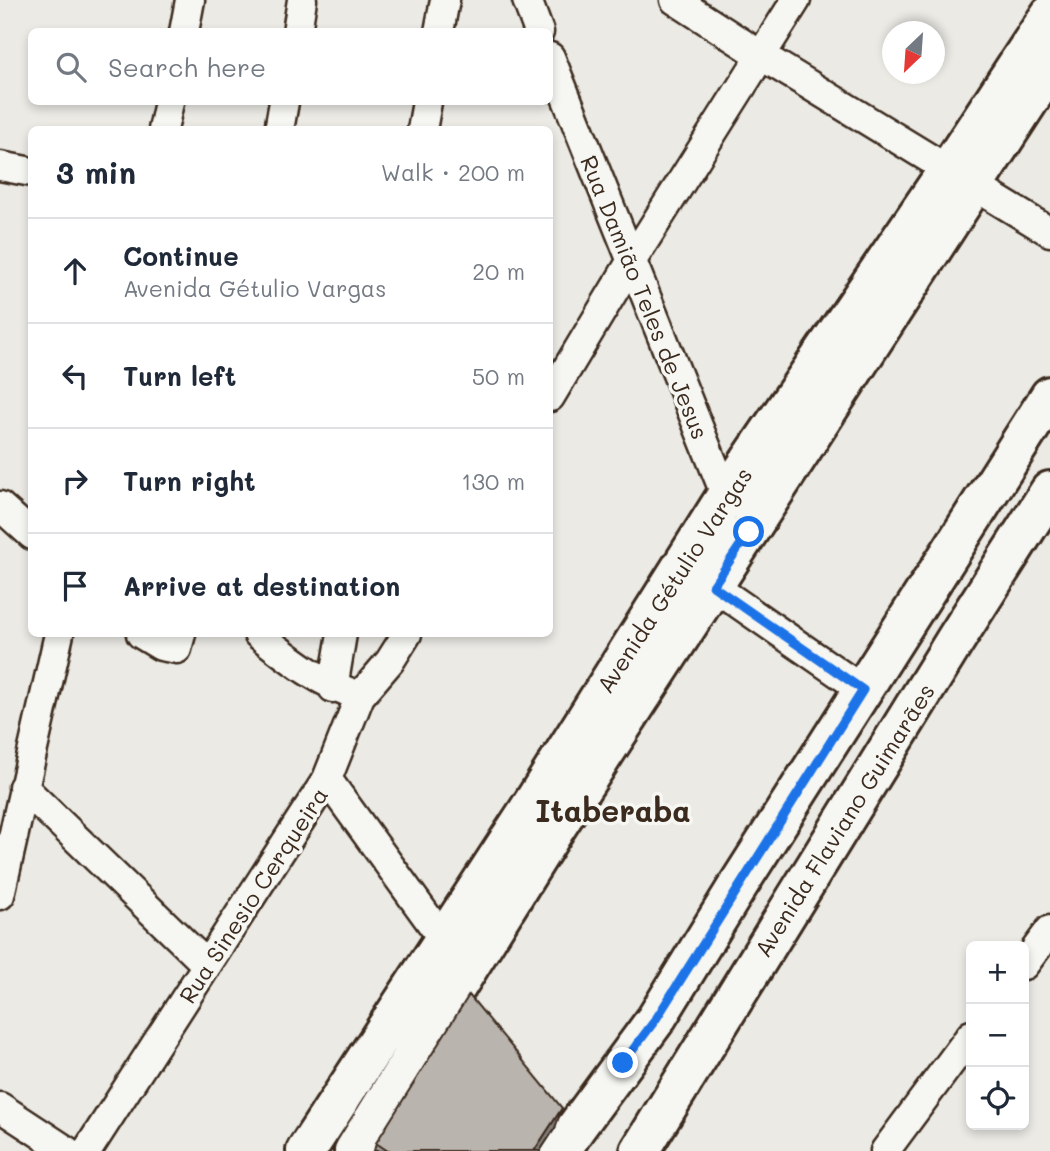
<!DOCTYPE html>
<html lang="en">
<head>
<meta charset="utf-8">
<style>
	:root { --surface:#fff; --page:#f6f6f7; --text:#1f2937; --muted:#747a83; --line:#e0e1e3 }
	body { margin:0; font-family:Mali,sans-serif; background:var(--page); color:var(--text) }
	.controls { position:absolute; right:21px; bottom:21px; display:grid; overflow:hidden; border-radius:10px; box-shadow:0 4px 10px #0003 }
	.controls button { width:63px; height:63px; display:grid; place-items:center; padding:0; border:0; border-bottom:2px solid var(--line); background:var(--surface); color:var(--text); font:35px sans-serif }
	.compass { position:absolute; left:882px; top:21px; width:63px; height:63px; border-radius:50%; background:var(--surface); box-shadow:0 4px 10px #0003; rotate:205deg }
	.stop { position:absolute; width:21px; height:21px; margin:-16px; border:5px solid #1a73e8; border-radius:50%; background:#fff }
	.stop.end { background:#1a73e8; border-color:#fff; box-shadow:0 2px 7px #0008 }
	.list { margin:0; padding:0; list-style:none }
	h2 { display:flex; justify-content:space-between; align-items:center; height:91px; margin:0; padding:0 28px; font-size:30px }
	h2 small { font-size:23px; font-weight:400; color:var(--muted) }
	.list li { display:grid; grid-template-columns:46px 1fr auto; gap:21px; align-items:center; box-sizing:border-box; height:105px; padding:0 28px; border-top:2px solid var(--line) }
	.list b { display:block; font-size:26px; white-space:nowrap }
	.list p { margin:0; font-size:23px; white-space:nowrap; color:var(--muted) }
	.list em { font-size:23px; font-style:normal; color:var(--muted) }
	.icon { flex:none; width:38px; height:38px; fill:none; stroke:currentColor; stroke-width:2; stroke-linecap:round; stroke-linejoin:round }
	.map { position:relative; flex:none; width:1050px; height:1151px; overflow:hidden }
	.search { position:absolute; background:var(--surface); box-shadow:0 4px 10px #0003; left:28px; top:28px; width:525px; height:77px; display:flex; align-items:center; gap:18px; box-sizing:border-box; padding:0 24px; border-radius:10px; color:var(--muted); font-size:26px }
	.panel { position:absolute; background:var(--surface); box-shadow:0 4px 10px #0003; left:28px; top:126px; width:525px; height:511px; border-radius:10px }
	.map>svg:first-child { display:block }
</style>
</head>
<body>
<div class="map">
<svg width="1050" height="1151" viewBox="0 0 1050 1151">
	<rect width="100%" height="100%" fill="#ebeae5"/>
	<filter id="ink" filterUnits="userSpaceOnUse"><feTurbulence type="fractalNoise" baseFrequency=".0143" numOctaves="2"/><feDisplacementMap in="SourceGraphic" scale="14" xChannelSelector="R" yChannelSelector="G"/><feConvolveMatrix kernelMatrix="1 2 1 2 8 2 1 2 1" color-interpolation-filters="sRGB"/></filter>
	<g filter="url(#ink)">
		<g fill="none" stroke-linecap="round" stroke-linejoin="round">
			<defs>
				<path id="street" d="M527,0L539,32
					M675,0L762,56L1050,232
					M184,32L190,0
					M297,32L302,0
					M439,32L445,0
					M550,57L726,496L738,503
					M163,130L169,102
					M279,130L284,102
					M422,130L427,102
					M0,166L32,172
					M550,397L631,262L796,0
					M0,506L32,535
					M713,586L863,690
					M141,634L161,646L177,649L181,634
					M258,634C291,660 319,683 360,696
					M333,688L342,634
					M327,779L443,939L447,958
					M23,787L207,965
					M0,895L59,634
					M1024,965L1050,930
					M0,1107L67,1151
					M87,1151L327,779L360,696L390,661L407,634
					M885,1151L971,1035"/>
				<path id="secondary" d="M306,1151L528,811L726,496L948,170L1050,15
					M354,1151L555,829L1050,68"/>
				<path id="primary" d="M561,1151L575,1129L656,1019L739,884L1050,396
					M640,1151L956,639L1050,491"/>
			</defs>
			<use href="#street" stroke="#3b2a1e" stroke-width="33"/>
			<use href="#secondary" stroke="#3b2a1e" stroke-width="44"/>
			<use href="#primary" stroke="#3b2a1e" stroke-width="44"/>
			<use href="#street" stroke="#f6f6f2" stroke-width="28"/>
			<use href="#secondary" stroke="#f6f6f2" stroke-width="38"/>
			<use href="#primary" stroke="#f6f6f2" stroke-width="38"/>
		</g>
		<path fill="#a09b96" stroke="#3b2a1e" stroke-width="2" d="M555,1128L540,1151H374L376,1143Z"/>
		<path fill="#827e7a" stroke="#3b2a1e" stroke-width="2" d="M562,1108L555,1128L540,1151H534Z"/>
		<path fill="#bab4ae" stroke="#3b2a1e" stroke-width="2" d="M469,995L562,1108L534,1151H388L376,1143Z"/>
	</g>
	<g fill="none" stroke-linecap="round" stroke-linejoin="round" filter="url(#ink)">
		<path stroke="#1a73e8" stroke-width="9" d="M623,1063L656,1019L863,690L713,586L749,532"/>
	</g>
	<g text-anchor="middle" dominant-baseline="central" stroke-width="7" stroke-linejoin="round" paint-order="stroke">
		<g font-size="23" fill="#3b2a1e" stroke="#f6f6f2">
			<text transform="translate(645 297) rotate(68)">Rua Damião Teles de Jesus</text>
			<text transform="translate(674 580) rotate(-57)">Avenida Gétulio Vargas</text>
			<text transform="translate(844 820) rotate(-58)">Avenida Flaviano Guimarães</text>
			<text transform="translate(253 895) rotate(-57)">Rua Sinesio Cerqueira</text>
		</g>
		<g font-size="30" font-weight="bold" fill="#3b2a1e" stroke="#f6f6f2">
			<text x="613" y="810">Itaberaba</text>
		</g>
	</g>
</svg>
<div class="controls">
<button>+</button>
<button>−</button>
<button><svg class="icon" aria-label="locate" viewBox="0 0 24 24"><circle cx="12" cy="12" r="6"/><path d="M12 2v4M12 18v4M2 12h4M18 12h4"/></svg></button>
</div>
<svg class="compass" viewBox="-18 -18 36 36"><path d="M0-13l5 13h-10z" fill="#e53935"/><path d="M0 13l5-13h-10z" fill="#747a83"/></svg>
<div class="stop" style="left:749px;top:532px"></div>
<div class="stop end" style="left:623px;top:1063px"></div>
<div class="search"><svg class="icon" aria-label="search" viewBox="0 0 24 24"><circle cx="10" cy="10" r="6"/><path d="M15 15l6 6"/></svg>Search here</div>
<section class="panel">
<h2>3 min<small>Walk · 200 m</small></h2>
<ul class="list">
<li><svg class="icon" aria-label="ahead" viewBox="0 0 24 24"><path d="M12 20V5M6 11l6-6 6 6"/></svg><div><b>Continue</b><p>Avenida Gétulio Vargas</p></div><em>20 m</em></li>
<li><svg class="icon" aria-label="left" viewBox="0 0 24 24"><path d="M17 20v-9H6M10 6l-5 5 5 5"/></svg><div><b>Turn left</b></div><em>50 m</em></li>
<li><svg class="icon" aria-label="right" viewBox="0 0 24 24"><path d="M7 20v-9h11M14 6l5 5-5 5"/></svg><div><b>Turn right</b></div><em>130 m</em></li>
<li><svg class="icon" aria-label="arrive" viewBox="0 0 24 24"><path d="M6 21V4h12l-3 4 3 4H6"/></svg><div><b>Arrive at destination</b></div></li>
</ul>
</section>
</div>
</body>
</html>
